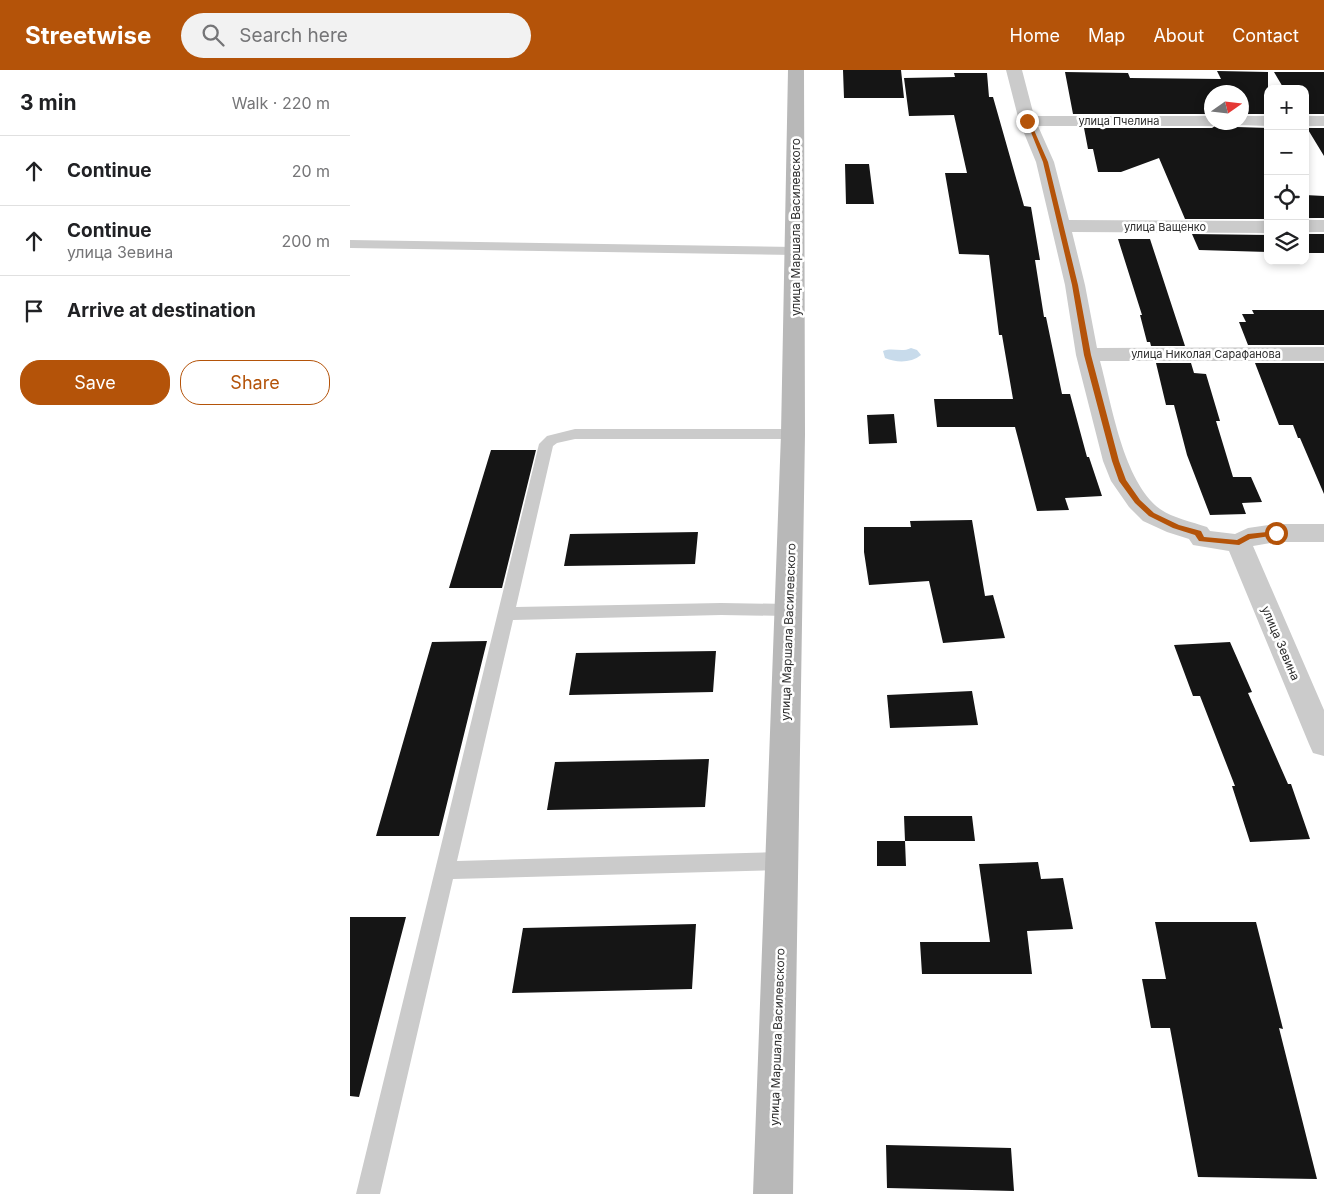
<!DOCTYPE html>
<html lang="en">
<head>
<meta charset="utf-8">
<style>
	:root { --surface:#fff; --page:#f2f2f2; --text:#202124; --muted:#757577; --line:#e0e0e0; --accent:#b45309 }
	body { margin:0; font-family:Inter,sans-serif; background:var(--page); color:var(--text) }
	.controls { position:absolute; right:15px; top:15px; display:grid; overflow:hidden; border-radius:10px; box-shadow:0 2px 8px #0003 }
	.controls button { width:45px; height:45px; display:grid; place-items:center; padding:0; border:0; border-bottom:1px solid var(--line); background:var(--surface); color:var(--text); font:25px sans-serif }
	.compass { position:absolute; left:854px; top:15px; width:45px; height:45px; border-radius:50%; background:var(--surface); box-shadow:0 2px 8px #0003; rotate:76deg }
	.stop { position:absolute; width:15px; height:15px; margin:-11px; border:4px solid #b45309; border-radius:50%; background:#fff }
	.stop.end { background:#b45309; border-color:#fff; box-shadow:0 1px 5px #0008 }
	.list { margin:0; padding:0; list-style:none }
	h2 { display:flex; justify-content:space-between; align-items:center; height:65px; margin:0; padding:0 20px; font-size:21px }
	h2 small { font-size:16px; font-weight:400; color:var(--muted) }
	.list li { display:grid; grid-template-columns:32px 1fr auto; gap:15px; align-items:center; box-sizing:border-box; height:70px; padding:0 20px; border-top:1px solid var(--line) }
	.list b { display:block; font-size:19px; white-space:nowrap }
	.list p { margin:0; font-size:16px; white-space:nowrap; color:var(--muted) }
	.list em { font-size:16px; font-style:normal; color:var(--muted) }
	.actions { display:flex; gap:10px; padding:15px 20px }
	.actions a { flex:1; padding:11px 0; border:1px solid var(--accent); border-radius:20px; text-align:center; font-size:18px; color:var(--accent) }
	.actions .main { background:var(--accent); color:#fff }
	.icon { flex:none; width:28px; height:28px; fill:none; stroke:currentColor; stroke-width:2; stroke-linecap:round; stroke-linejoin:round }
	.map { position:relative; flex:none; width:974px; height:1124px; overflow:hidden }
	header { display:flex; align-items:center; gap:30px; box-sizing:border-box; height:70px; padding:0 25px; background:var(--accent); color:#fff }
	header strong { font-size:24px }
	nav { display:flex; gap:28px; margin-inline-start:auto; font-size:18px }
	.search { width:350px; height:45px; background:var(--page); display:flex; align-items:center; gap:12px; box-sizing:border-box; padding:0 18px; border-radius:28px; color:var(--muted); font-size:19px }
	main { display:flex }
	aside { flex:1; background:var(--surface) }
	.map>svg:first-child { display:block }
</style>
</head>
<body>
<header>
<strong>Streetwise</strong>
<div class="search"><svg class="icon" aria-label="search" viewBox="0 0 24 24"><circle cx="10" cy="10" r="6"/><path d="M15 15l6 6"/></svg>Search here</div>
<nav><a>Home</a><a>Map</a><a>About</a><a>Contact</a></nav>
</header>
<main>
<aside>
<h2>3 min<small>Walk · 220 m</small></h2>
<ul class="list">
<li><svg class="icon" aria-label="ahead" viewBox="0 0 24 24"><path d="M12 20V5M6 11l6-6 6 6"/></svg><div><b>Continue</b></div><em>20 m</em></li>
<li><svg class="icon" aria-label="ahead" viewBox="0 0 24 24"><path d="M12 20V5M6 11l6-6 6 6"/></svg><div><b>Continue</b><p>улица Зевина</p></div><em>200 m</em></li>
<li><svg class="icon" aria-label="arrive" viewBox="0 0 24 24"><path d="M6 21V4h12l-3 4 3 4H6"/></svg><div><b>Arrive at destination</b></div></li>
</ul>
<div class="actions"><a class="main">Save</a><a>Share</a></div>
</aside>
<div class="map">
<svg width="974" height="1124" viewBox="0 0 974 1124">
	<rect width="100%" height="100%" fill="#fff"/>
	<path fill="#c8dbeb" d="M561,278L567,280L571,285C561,293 547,293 535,288L533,281C543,277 551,283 561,278Z"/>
	<path fill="#151515" d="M493,0H551L554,28H494Z
		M867,1L918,2V44H892V22H862V44H723L715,2L778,3L780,8L871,9Z
		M924,2H974V44H955V19H934Z
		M604,3H637L639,27H643L674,136L681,137L690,190H685L694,247H696L712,324H720L737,387H739L752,426L715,428L719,440L687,441L665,357H587L584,329H663L652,265H649L639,185L609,184L595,103H617L604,45L559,46L554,8L605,7Z
		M871,52H883L886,57L918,58V149H835L809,88L771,102H748L743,79H738L734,58H862Z
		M957,58H974V86Z
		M495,94H519L524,134H496Z
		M955,125L974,126V148H955Z
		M842,164L918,165V182L849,180Z
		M955,164H974V183H955Z
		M768,169H800L835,276H801L800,272H797L790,245H792Z
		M902,240H974V275H898L889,252H896L892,244H904Z
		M806,293H841L844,303L856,304L870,351H866L883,407H901L912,432L892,433L896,444L860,445L837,385L824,335H816Z
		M905,293H974V424L950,368H948L943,355H929Z
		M544,344L547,373L519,374L517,345Z
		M141,380H186L152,518H99Z
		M622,450L635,526L643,525L655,568L593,573L579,511L519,515L514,482V457H561L560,451Z
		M348,462L345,494L214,496L220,464Z
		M137,571L89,766H26L82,572Z
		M880,572L902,622L898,623L938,714H941L960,769L900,772L882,716H885L850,626H843L824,575Z
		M366,581L363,622L219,625L226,583Z
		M622,621L628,655L540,658L537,625Z
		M359,689L355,737L197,740L205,692Z
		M554,746H622L625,771H555Z
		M527,771H555L556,796H527Z
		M688,792L691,809L713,808L723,859L677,861L682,904H572L570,872H640L629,794Z
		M0,847H56L9,1027L0,1026Z
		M805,852H906L933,959L929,958L967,1109L848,1107L820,958H801L792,909H816Z
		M346,854L342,919L162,923L173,858Z
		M536,1075L661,1078L664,1121L537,1118Z"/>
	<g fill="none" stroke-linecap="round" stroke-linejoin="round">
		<path fill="#cbcbcb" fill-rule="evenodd" d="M0,170L445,177L451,181L445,185L0,178Z
			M225,359H443L448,361L450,364L448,367L443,369H225L207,373L203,376L166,537L371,533L438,534L444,536L447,540L444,544L438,546L371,545L163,550L107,791L431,782L438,785L441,791L438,797L431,800L103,809L30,1124H6L189,374L197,366Z"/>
		<path fill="#cbcbcb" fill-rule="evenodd" d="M656,0H672L684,46H862V52H869L862,56H688L704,92L719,150L918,151V163L722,162L735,215L747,278L974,277V291H750C762,335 773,411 810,439C823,448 842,452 857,457L860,461L885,464L898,458L926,454H974V472H926L903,476L974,640V686L963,683L959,674L879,481L843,475L839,469L817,462L793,451L779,437L761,411L753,391L726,285L715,215L686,92L669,51Z
			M892,46H918V56L886,55L885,52H892Z
			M955,46H974V56H955Z
			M955,150H974V162H955Z"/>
		<path fill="#b8b8b8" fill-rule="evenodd" d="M438,0H454L455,364L443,1124H403L431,364Z"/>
	</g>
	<path fill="#b45309" d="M676,50L680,51L698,92L728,215L741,285L769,391L776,410L790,430L804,443L829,455L851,461L854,467L887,470L898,464L926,461L929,463L928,465L900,469L889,475L849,471L845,465L823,458L799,446L785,433L769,411L762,391L734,285L722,215L693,92Z"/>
	<g text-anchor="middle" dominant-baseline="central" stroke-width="5" stroke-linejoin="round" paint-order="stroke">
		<g font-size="11" fill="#2e2e2e" stroke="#fff">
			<text x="769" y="51">улица Пчелина</text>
			<text x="815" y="157">улица Ващенко</text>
			<text x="856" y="284">улица Николая Сарафанова</text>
		</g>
		<g font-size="12" fill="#2e2e2e" stroke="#fff">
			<text transform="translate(445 157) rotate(-90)">улица Маршала Василевского</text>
			<text transform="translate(438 562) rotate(-88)">улица Маршала Василевского</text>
			<text transform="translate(931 573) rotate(67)">улица Зевина</text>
			<text transform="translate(427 967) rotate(-88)">улица Маршала Василевского</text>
		</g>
	</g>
</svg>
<div class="controls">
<button>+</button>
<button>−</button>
<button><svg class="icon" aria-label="locate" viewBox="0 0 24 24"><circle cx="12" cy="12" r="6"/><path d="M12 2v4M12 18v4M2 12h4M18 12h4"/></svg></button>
<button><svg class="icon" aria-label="layers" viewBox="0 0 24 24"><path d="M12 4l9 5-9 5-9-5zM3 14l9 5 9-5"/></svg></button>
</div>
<svg class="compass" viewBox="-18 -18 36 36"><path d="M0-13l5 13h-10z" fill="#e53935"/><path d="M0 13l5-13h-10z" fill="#757577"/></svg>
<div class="stop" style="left:926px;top:463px"></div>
<div class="stop end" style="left:677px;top:51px"></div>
</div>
</main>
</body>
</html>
